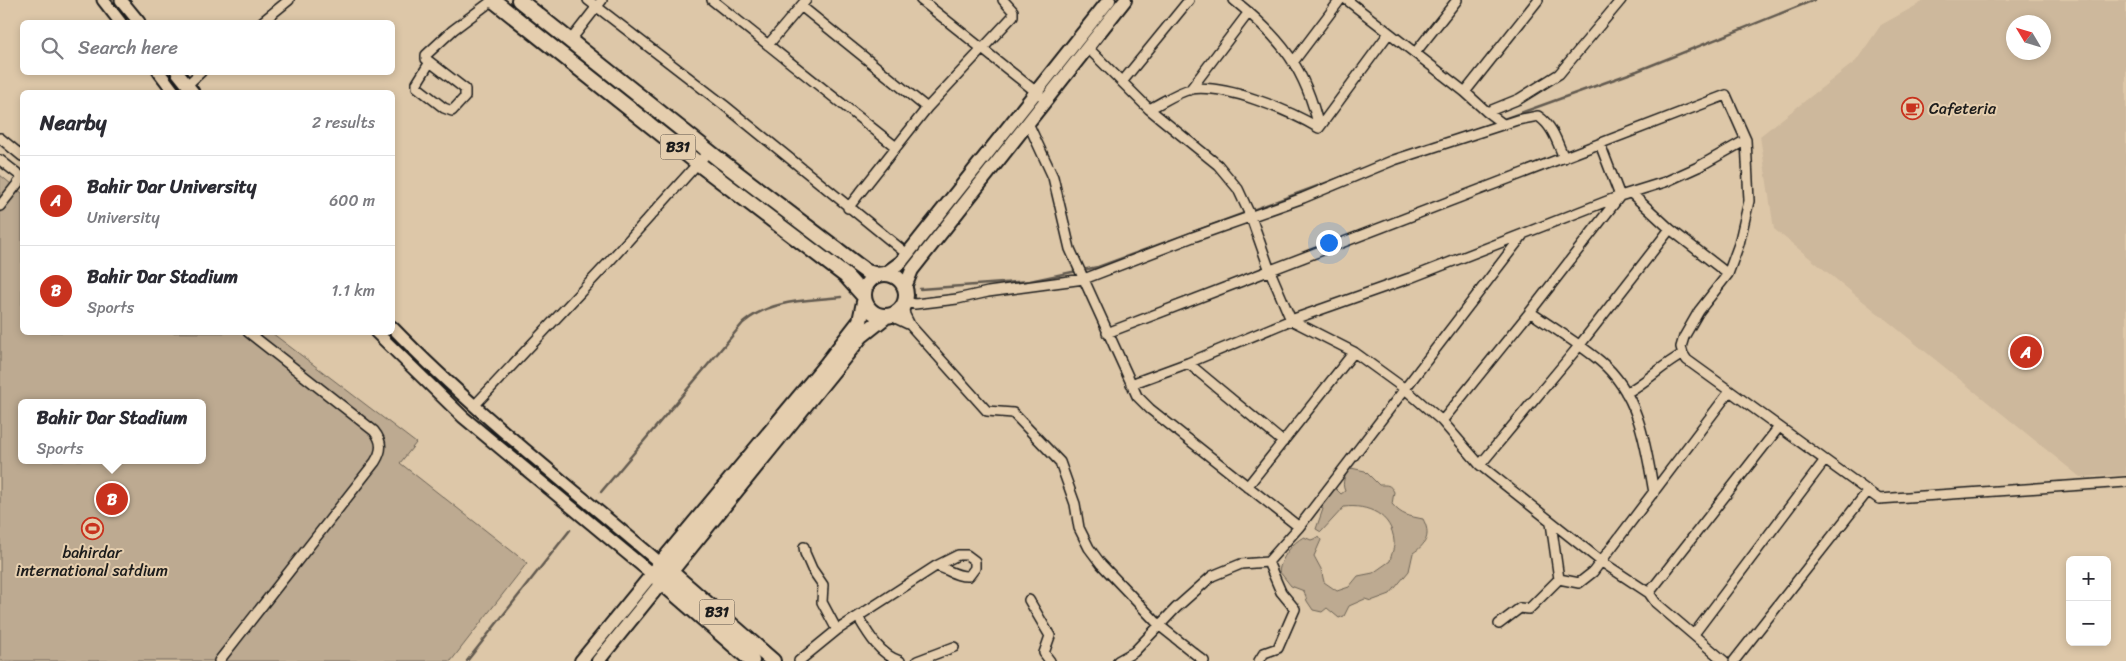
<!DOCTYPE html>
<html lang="en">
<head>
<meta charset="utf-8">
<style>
	:root { --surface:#fff; --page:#f2f2f3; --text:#2b2b33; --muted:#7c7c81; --line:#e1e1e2; --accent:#c8321e }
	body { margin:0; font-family:Sriracha,sans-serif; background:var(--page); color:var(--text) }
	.controls { position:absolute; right:15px; bottom:15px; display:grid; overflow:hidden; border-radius:8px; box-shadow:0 2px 8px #0003 }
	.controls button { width:45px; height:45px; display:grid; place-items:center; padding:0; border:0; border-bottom:1px solid var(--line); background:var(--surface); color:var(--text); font:25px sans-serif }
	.compass { position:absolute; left:2006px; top:15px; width:45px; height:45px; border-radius:50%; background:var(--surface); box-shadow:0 2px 8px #0003; rotate:308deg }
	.you { position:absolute; left:1328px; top:242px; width:18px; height:18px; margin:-12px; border:4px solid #fff; border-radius:50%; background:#1a73e8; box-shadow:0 0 0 8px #1a73e833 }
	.badge { display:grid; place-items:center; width:32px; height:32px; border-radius:50%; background:var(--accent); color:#fff; font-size:16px; font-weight:700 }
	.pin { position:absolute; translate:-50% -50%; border:2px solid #fff; box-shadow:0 1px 5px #0006 }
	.popup { position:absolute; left:18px; top:399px; width:188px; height:65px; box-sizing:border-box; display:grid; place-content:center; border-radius:8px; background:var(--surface); filter:drop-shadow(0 1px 4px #0005); font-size:16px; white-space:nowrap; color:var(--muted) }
	.popup b { font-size:19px; color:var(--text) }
	.popup::after { content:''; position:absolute; left:50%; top:100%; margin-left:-10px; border:10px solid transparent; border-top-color:var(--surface) }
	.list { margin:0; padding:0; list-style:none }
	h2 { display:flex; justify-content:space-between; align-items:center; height:65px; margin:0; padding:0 20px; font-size:21px }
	h2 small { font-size:16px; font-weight:400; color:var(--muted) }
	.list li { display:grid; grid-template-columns:32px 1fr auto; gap:15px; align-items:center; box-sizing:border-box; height:90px; padding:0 20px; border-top:1px solid var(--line) }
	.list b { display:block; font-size:19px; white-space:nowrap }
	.list p { margin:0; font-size:16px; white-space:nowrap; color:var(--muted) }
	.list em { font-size:16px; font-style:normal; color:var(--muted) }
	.icon { flex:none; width:28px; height:28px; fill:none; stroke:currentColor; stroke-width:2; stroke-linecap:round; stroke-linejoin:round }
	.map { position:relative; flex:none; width:2126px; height:661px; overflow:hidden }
	.search { position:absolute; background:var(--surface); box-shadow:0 2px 8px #0003; left:20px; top:20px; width:375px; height:55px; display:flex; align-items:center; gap:12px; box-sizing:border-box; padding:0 18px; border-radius:8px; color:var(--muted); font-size:19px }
	.panel { position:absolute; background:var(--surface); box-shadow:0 2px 8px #0003; left:20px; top:90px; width:375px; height:245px; border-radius:8px }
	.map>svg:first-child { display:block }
</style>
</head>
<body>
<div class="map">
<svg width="2126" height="661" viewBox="0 0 2126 661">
	<rect width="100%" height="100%" fill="#ddc7a8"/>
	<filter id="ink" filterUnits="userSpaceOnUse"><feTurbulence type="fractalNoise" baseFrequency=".02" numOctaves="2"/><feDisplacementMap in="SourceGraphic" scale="10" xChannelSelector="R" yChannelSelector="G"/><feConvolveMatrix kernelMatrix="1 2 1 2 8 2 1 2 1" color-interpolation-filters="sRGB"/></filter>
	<g filter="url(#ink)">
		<path fill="#cdb89c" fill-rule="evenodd" d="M1926,0H2126V475L2080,477L1774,229L1760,136L1856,61L1881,25ZM2014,22H2044V52H2014Z"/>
		<path fill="#bdaa91" stroke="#6c6356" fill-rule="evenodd" d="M0,175L22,193V332L272,333L416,443L400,463L527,563L451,661H0ZM22,403H202V460H22Z
			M1351,468L1365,471L1379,485C1387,485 1390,484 1394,492L1392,504C1402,516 1409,516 1423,519C1431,534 1427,544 1413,553L1409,571L1390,594L1371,601L1365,599L1349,606L1344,616L1339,618L1327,608L1322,612L1313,610L1307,601L1304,591L1291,586L1279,571C1281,559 1292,542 1304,537L1311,540L1319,537L1321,540L1314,556L1321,569L1324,582L1337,591L1349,587L1358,576L1373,573L1390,561C1391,555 1395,547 1394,541C1392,515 1368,504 1344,507L1321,532L1316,529L1323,509L1321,506L1330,493L1336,489L1341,494L1345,491C1341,483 1345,474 1351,468Z"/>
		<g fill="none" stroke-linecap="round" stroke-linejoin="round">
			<path stroke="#625a4f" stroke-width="2.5" d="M1501,120L1637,71L1814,0
				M1458,135L1496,122
				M1082,270L1098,267L1350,174
				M920,289L1030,281L1077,271
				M601,492L743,323C771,299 807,301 841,297
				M467,661L570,530"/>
			<defs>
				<path id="minor" d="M588,0L724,105L907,254
					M712,0L896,147
					M921,0L1040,95
					M1234,0C1281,38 1306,69 1319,128
					M1347,0L1465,92L1487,112L1519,99L1559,74L1621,0
					M801,6L927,108
					M262,22L289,0
					M570,41L602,0
					M768,45L806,0
					M1088,48L1149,109L1218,165L1238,189L1251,217L1270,271L1291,320L1354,352L1405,389L1442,421L1480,465L1602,562L1649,593L1656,603L1724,661
					M1415,53L1457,0
					M1294,61L1340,0
					M430,62L417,83V87L444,108L452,111L465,97V89L430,62L426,59V55L453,30L493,0
					M1122,82L1189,0
					M187,85L201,72
					M1190,90L1249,12
					M1465,92L1538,0
					M1149,109C1162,103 1177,92 1191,89C1226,84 1288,110 1319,128L1389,33
					M1487,112L1503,124
					M1028,123L1053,177L1070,249L1137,396L1150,409L1299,527
					M0,138L22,156
					M0,160L22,177
					M1631,193L1670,229L1728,274
					M0,206L22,178
					M848,208L927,108L1013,16V11L1003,0
					M905,302L915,304L957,299L988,292L1084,279L1193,237L1303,198L1394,160L1517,120L1538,116C1553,126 1557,142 1564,158
					M1530,312C1553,328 1578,343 1600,361C1639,393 1646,446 1654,493
					M891,316L910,325L905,315L903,305
					M910,325L987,411L1013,413L1060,462L1075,504L1079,528L1089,548L1101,564L1160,626L1204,661
					M1107,333L1726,95L1746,140L1749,201L1739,244L1728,274L1699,311L1684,337L1681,347L1683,354L1687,360L1879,499L2126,482
					M1188,363L1283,442
					M1131,384L1188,363L1291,320L1410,278L1620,196L1665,182L1698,167L1746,140
					M1626,393C1647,382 1662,365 1683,354
					M474,406L607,264L709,151
					M1442,421L1530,312L1620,196L1600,144
					M1480,465L1579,346L1670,229
					M1247,487L1354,352
					M804,547L805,553L812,569L823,585L822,602L837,630
					M958,555H967L975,561V568L969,576C956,577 948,569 936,566Z
					M1559,579L1579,583L1593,572L1730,391
					M1649,593L1779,427
					M1029,600L1050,636L1044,653L1050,661
					M858,617C868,634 880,655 900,661
					M1499,624L1520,608L1529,609L1559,579L1551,523
					M1694,634L1825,460
					M219,661L375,462C382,451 383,442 374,431L248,332
					M799,661L837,630L936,566
					M917,661L954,647
					M1118,661L1134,652L1176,608L1212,576L1241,564L1268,562L1299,527L1522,236
					M1259,661L1264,653L1278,648L1295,609L1281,592L1268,562
					M1734,661L1868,491"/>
				<path id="tertiary" d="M103,0L120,22
					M121,0L139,22
					M159,72L174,92
					M177,72L193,92
					M392,327C475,413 570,486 660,563
					M376,332L463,417L652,574"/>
				<path id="secondary" d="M886,273L901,262L1109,0
					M905,287L912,270L1125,0
					M581,661L652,574
					M598,661L662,582"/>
				<path id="primary" d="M493,0L699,164L846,276L863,295
					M519,0L721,161L856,264L867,272L878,275
					M864 295a21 21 0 1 1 42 0a21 21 0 1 1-42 0Z
					M664,566L773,661
					M662,582L861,336L885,317
					M752,661L652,574L826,365L860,321L864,302"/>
			</defs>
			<use href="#minor" stroke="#1c1c1c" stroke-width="12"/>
			<use href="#tertiary" stroke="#1c1c1c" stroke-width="15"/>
			<use href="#secondary" stroke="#1c1c1c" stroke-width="16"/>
			<use href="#primary" stroke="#1c1c1c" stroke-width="18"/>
			<use href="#minor" stroke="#e5ceae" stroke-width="9"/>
			<use href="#tertiary" stroke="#e5ceae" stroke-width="11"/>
			<use href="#secondary" stroke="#e5ceae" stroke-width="12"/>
			<use href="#primary" stroke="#e5ceae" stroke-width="14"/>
		</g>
	</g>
	<defs>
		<symbol id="cafe-ring" viewBox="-11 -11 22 22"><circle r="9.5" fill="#e5ceae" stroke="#c8321e" stroke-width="1.5"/><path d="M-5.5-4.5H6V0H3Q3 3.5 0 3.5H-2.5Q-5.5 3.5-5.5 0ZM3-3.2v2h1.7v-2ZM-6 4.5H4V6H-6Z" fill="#c8321e"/></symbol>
		<symbol id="stadium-ring" viewBox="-11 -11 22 22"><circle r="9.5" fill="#e5ceae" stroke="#c8321e" stroke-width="1.5"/><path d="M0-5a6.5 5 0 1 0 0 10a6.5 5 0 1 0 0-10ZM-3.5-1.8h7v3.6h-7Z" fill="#c8321e"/></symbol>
	</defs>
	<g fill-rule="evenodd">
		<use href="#cafe-ring" x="1900" y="96" width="25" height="25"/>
		<use href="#stadium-ring" x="80" y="516" width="25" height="25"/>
	</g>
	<g text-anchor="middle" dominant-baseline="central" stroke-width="4" stroke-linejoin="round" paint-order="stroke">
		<g fill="#e5ceae" stroke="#585148" stroke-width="1">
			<rect x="660.5" y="134.5" width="35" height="25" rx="4"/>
			<rect x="699.5" y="599.5" width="35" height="25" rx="4"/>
		</g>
		<g font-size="15" font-weight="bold" fill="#1c1c1c">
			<text x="678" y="147">B31</text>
			<text x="717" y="612">B31</text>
		</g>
		<g font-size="16" fill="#1c1c1c" stroke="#e5ceae" text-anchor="start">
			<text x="1929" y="108">Cafeteria</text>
			<text x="92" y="552" text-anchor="middle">bahirdar<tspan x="92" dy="18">international satdium</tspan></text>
		</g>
	</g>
</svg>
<div class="controls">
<button>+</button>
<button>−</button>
</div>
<svg class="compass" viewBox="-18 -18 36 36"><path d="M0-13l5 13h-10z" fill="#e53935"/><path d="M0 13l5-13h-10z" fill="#7c7c81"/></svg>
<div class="you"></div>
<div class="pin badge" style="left:2026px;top:352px">A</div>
<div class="pin badge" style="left:112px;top:499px">B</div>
<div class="popup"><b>Bahir Dar Stadium</b>Sports</div>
<div class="search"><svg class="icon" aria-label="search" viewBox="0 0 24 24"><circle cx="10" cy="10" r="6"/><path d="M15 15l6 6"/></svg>Search here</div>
<section class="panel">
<h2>Nearby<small>2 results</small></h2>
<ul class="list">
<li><span class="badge">A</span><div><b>Bahir Dar University</b><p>University</p></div><em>600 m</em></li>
<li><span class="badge">B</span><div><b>Bahir Dar Stadium</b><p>Sports</p></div><em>1.1 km</em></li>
</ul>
</section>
</div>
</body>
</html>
